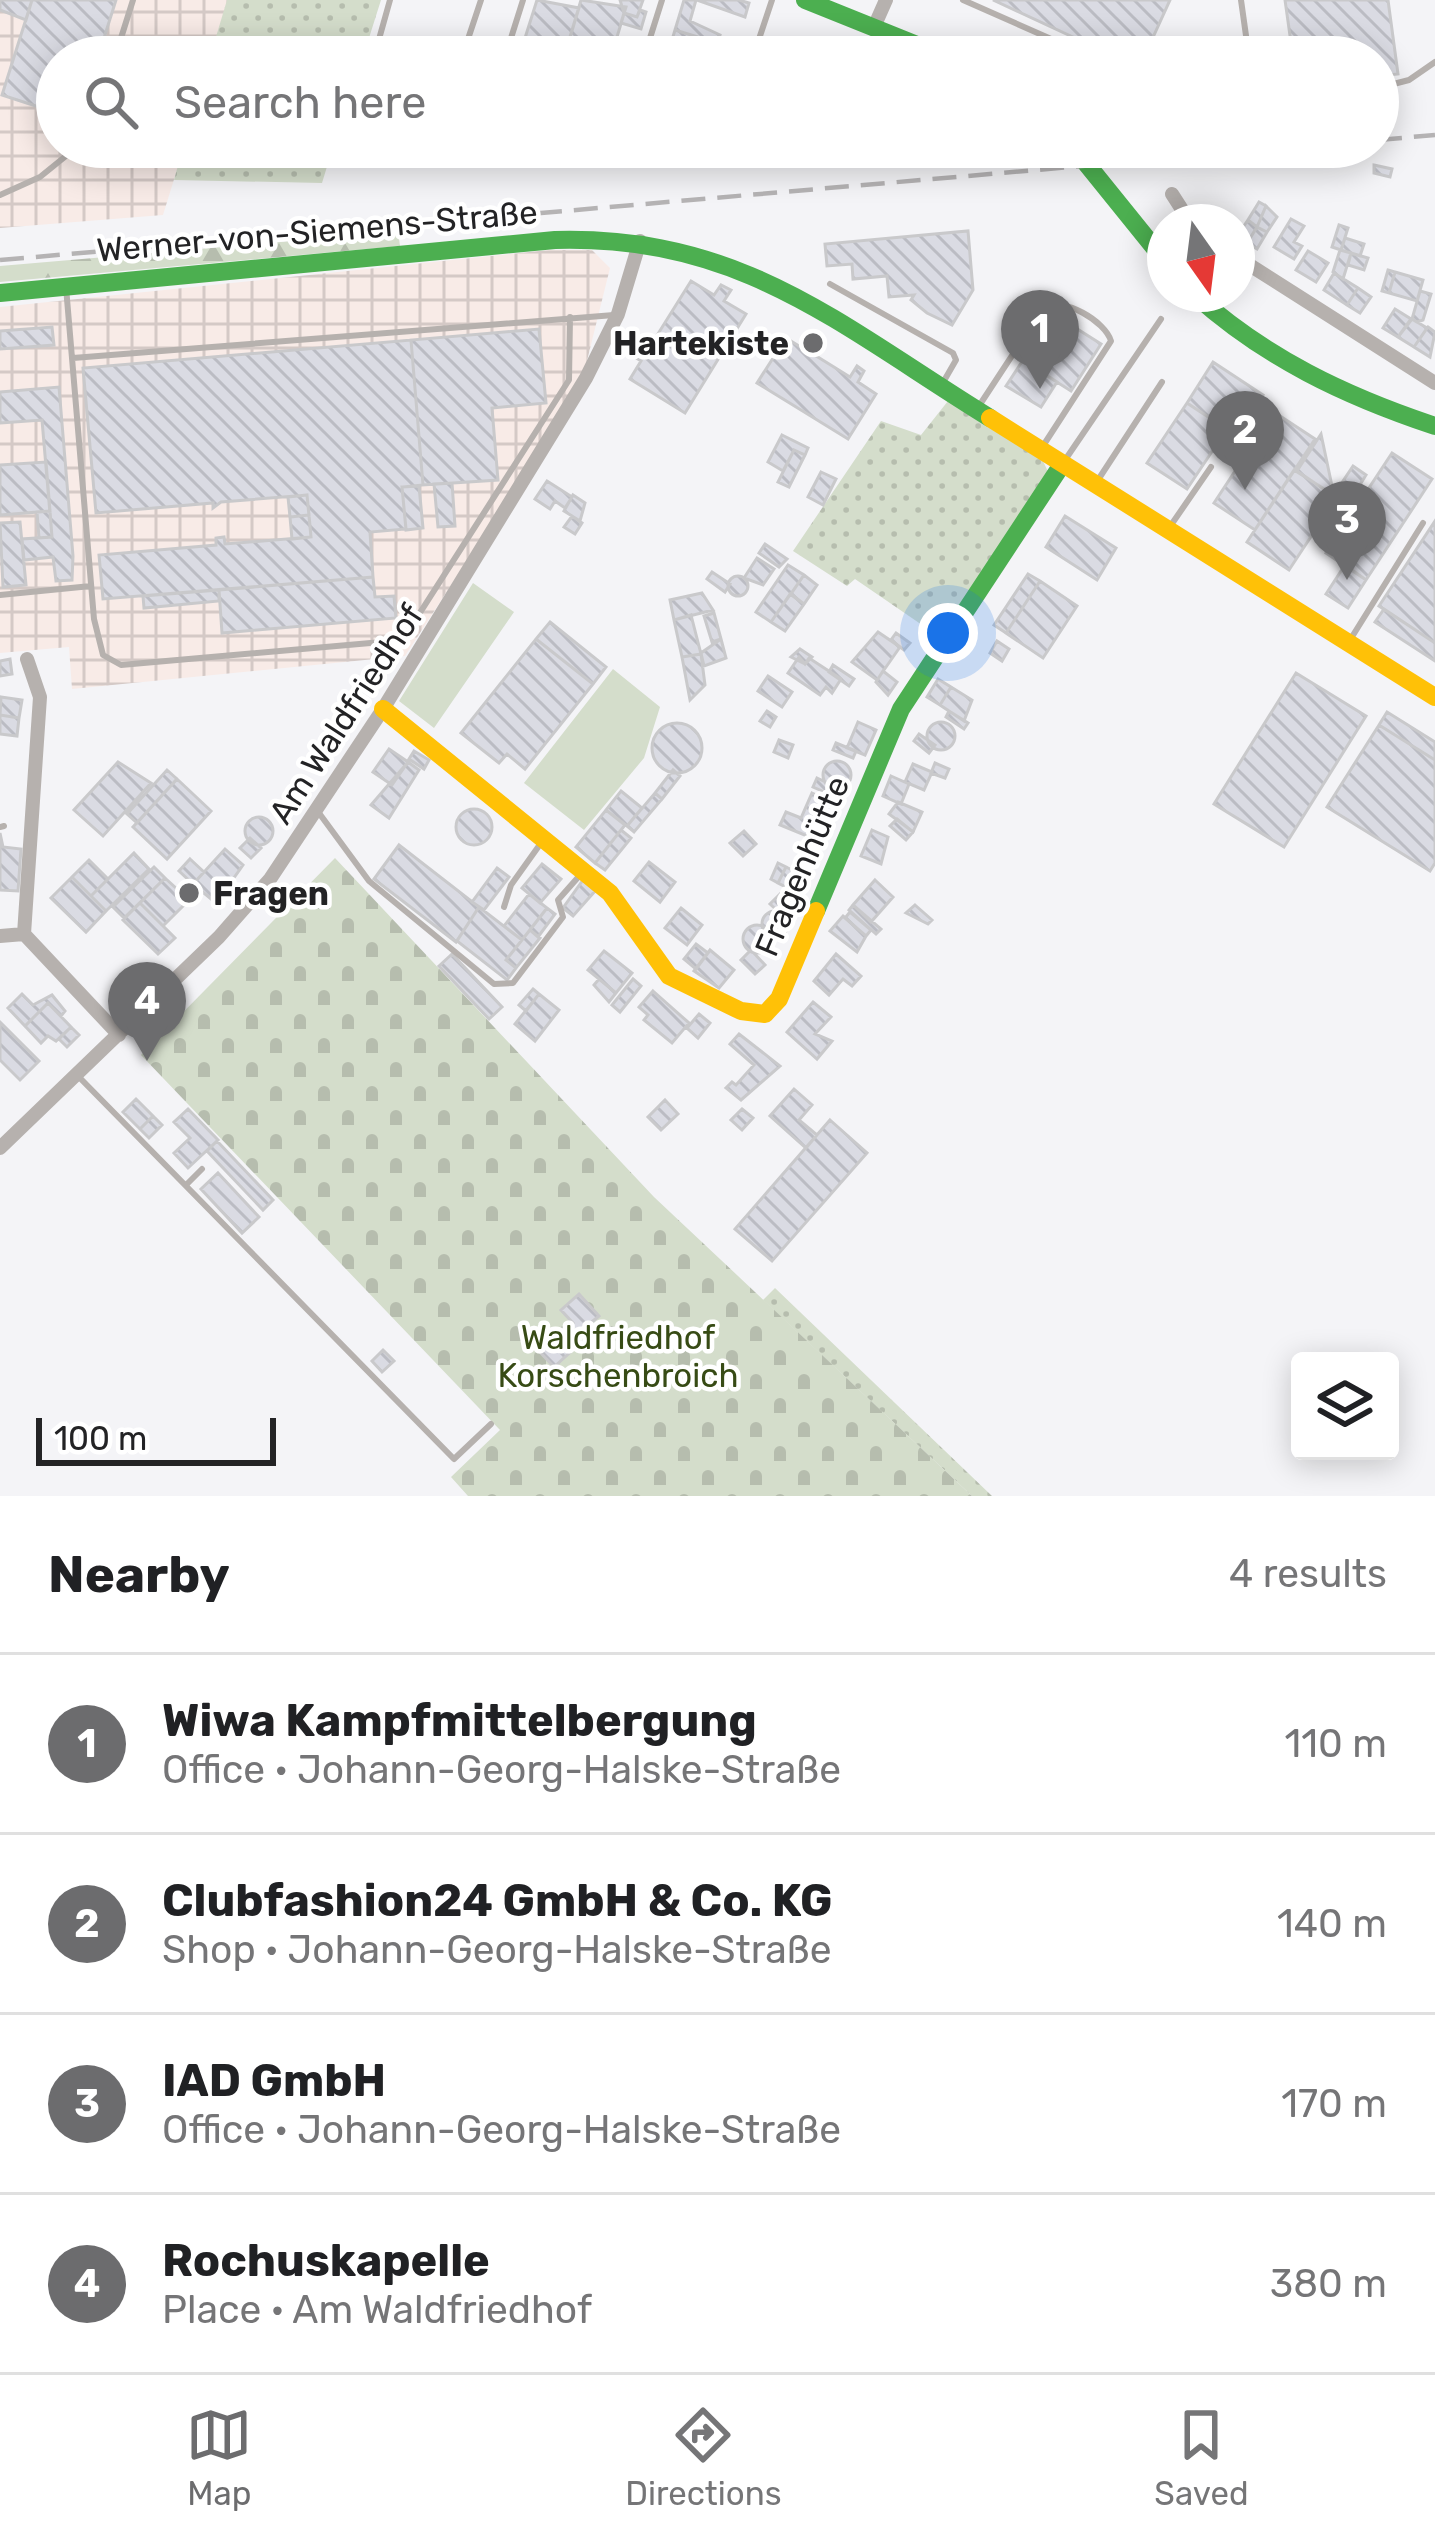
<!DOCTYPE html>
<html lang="en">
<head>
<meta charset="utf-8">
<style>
	:root { --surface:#fff; --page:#f2f2f2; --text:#202124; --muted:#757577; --line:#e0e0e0; --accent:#6c6c6e }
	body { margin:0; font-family:Rubik,sans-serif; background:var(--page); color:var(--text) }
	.controls { position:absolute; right:36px; bottom:36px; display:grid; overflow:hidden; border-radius:12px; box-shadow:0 6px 30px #0003 }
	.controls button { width:108px; height:108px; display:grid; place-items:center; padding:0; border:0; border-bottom:3px solid var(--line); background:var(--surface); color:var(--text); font:60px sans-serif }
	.compass { position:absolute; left:1147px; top:204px; width:108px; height:108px; border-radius:50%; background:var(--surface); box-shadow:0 6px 30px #0003; rotate:166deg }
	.scale { position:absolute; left:36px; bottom:30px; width:240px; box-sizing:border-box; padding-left:12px; border:6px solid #232325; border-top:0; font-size:33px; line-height:42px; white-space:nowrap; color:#232325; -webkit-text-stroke:9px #fff; paint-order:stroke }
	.you { position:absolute; left:948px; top:633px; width:42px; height:42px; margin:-30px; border:9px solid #fff; border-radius:50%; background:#1a73e8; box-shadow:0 0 0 18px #1a73e833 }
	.badge { display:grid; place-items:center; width:78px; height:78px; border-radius:50%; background:var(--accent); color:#fff; font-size:39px; font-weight:700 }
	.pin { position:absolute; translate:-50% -99px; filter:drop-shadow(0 3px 6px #0008) }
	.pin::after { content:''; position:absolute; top:63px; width:42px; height:36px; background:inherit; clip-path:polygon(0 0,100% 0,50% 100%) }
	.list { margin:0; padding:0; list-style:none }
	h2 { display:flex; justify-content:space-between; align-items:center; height:156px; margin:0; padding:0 48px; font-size:51px }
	h2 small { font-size:39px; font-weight:400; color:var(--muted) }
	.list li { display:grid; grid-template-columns:78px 1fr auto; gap:36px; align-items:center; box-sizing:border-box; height:180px; padding:0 48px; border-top:3px solid var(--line) }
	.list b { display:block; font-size:45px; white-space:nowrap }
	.list p { margin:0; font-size:39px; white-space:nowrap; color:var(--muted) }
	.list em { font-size:39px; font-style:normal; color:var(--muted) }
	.icon { flex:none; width:66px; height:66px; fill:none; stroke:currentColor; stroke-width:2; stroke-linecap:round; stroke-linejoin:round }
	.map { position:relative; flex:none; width:1435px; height:1496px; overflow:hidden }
	.search { position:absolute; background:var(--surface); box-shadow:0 6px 30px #0003; left:36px; right:36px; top:36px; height:132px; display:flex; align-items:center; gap:30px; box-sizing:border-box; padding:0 42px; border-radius:66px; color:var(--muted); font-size:45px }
	.sheet { height:876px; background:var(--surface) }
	nav { display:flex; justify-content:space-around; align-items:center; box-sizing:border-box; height:168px; border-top:3px solid var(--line); background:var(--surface); font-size:33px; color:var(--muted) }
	nav a { display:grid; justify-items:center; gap:6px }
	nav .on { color:var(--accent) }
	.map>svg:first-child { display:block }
</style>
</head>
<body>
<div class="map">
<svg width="1435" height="1496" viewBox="0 0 1435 1496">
	<defs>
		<pattern id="industrial-grid" width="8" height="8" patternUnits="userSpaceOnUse" patternTransform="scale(3)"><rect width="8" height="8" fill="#f8ebe7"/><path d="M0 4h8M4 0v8" fill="none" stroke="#d4c9c6"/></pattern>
		<pattern id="grass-dots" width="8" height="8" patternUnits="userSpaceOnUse" patternTransform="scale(3)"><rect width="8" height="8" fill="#d4ddcb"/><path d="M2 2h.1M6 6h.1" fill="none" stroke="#b6bdae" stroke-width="1.8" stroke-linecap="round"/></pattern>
		<pattern id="forest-firs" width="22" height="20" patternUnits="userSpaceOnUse" patternTransform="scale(3)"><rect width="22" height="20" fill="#d4ddcb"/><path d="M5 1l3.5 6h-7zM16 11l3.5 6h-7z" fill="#b6bdae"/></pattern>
		<pattern id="cemetery-stones" width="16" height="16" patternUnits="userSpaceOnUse" patternTransform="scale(3)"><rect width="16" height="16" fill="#d4ddcb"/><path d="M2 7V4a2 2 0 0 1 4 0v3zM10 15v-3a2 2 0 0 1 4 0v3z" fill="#b6bdae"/></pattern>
		<pattern id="building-back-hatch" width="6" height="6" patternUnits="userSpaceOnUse" patternTransform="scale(3)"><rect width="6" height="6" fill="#dadbe3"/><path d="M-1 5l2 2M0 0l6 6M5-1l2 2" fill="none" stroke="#bbbcc3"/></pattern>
	</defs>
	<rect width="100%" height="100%" fill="#f4f4f7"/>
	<path fill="url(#industrial-grid)" d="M0,0H230L212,57H57V147H184L163,215L0,228Z
		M549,250H592L610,268L581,385L405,656L72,689L69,647L0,653V307Z"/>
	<path fill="url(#grass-dots)" d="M227,0H381L363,57H210Z
		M183,147H333L322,183L174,180Z
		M948,401L1043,461L1050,476L941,638L855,579L847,586L793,551L881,421L921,435Z
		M775,1288L992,1496H972L763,1300Z"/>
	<path fill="url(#forest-firs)" d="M398,232L400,246L0,282V266Z"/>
	<path fill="url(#cemetery-stones)" d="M335,858L654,1197L972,1496H468L451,1477L500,1430L141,1055Z"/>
	<path fill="#d4ddcb" d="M473,583L514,612L434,728L399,701Z
		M613,669L660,707L644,758L584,830L524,783Z"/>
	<path fill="url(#building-back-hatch)" stroke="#c9c9cb" stroke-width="3" d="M0,0H32L26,20L0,10Z
		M32,0H116L98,57H57V113L2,95Z
		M537,0L579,8L564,57H519Z
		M581,0L626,7L611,57H564Z
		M620,0H643L637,17L624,13Z
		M684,0H696L690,21L720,35L717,43L675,30Z
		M697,0H739L749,3L745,17Z
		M993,0H1170L1144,57H1116Z
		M1285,0H1388L1398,74L1378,76V57H1293Z
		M640,10L646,12L641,29L621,23L624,13L637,17Z
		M675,30L736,49L734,57H667Z
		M540,147H583L579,160Z
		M1374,165L1392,169L1390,177L1374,173Z
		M1259,202L1266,206L1257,227L1248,220Z
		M1266,206L1277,217L1267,232L1257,227Z
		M1291,219L1304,226L1294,242L1302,246L1294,259L1274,247Z
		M1248,220L1257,227L1247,243L1237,236Z
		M1339,225L1348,228L1341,250L1332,247Z
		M1257,227L1267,232L1257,249L1247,243Z
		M968,231L973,290L952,325L927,313L911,300L914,295L889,297L887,276L853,279L852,264L827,266L825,244Z
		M1345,238L1364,244L1360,256L1341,250Z
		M1340,250L1351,253L1343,279L1333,272Z
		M1308,251L1328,263L1316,282L1296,270Z
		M1351,253L1368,258L1364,270L1348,265Z
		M1388,270L1395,272L1389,293L1382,291Z
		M1395,272L1423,280L1417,301L1389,293Z
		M1334,273L1358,288L1347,305L1324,290Z
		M691,281L714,295L721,285L731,290L724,301L746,314L685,413L630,379L641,361L630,354L635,346L646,353Z
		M1358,288L1371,297L1360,313L1347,305Z
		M1420,291L1431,294L1423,320L1417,322L1412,319Z
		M1395,309L1411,319L1398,337L1383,328Z
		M1060,318L1101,344L1071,391L1030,365Z
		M1412,319L1427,328L1414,347L1398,337Z
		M52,327L54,345L0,349V331Z
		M1428,327L1435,332L1430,357L1414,347Z
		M539,329L546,403L492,408L498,480L423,485L411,340Z
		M811,337L820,343L813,354L850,377L857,366L864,371L858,382L876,394L848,439L757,383L786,338L804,349Z
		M411,340L423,485L402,487L406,529L370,532L373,577L103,599L99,555L216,545V538L224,537L225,544L311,537L307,495L221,502L213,508V503L96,513L83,368Z
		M1023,360L1057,382L1041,407L1006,386Z
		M1213,362L1263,395L1237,436L1187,403Z
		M59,387L73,556L72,580L56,581L53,557L24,560L22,539L52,537L42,420L0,423V392Z
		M1187,403L1227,429L1187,489L1147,463Z
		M1274,412L1315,439L1255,530L1214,503Z
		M1321,434L1332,486L1334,496L1297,471Z
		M782,435L808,448L805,455L794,450L783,471L768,462Z
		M794,450L805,455L789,487L778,482Z
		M1392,453L1432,479L1366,580L1326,553Z
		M46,462L50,511L0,515V465Z
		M1353,466L1366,475L1355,493L1341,484Z
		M1294,470L1337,497L1289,570L1247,542Z
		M821,472L836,479L823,505L808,497Z
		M547,481L572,497L565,508L555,501L550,509L535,499Z
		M452,483L455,526L438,527L434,484Z
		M419,486L423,528L406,530L402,487Z
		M307,495L309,515L290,517L288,497Z
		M573,495L585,503L580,521L564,511Z
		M50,511L52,537L39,538L37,512Z
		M309,515L311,537L292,539L290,517Z
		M572,516L582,523L575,534L564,527Z
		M1065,516L1116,548L1097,580L1046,547Z
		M1435,521V643L1379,606Z
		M20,522L26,585L3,587L0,523Z
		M765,544L787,559L779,567L759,553Z
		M757,558L774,569L763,585L744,578Z
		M788,565L804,575L771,622L756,612Z
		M1345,565L1366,580L1348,608L1326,594Z
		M712,572L730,584L725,592L707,579Z
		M1028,574L1040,581L1006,633L994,625Z
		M804,575L817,585L804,604L791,594Z
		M728 586a10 10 0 1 1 20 0a10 10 0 1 1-20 0Z
		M373,577L375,597L394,596L396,618L222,633L219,590Z
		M1040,581L1077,606L1043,658L1006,633Z
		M219,590V601L144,608L143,596Z
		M702,593L713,610L674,620L670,600Z
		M790,594L804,604L785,631L771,622Z
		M1384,609L1435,643V661L1375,622Z
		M714,613L721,639L712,642L704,616Z
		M691,615L701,654L682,657L674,620Z
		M550,622L606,667L593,684L536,639Z
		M878,632L900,647L877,680L852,662Z
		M896,633L910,643L904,650L891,640Z
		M536,639L593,684L525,769L507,754L499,763L461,733Z
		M721,639L726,658L704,666L701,653Z
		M997,641L1009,649L1002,661L990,653Z
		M800,649L812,657L805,664L791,657Z
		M701,654L705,685L690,700L682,657Z
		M799,657L805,664L809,658L841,679L832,693L826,687L820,695L788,673Z
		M10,659L12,674L0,676V661Z
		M833,665L854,679L849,686L829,672Z
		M883,671L897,682L888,695L876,682Z
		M1296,673L1366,716L1284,847L1214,804Z
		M768,676L792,692L782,707L758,691Z
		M938,679L951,687L940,705L927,697Z
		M951,687L972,700L964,721L940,705Z
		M1,697L22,700L19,718L0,715Z
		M767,711L776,717L770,727L760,721Z
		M949,711L968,723L964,729L946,717Z
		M1387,712L1435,742V760L1379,725Z
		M0,715L19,718L17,736L0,734Z
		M927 736a14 14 0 1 1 28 0a14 14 0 1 1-28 0Z
		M858,722L876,730L865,755L847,748Z
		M652 748a25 25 0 1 1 50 0a25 25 0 1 1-50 0Z
		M1379,725L1435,760V863L1430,871L1327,807Z
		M919,734L935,745L929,753L914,741Z
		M779,740L793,745L788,758L774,752Z
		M836,743L856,751L853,758L833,750Z
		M389,749L408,762L392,785L373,772Z
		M414,751L429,760L424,769L409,759Z
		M823 775a14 14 0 1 1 28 0a14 14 0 1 1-28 0Z
		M118,762L151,783L103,836L74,810Z
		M408,762L419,770L389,818L371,805Z
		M935,763L949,769L945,778L931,773Z
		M913,764L932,772L924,790L905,782Z
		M167,770L177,779L137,823L127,814Z
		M673,770L680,776L662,799L655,793Z
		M891,776L909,784L901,804L883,796Z
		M817,778L832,785L829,794L813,787Z
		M177,779L211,811L167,859L133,827Z
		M621,791L642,808L627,826L606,810Z
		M655,793L662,799L634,832L627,826Z
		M812,793L828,800L812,838L780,825L786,812L801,818Z
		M898,802L922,812L913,832L889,814Z
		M456 827a18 18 0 1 1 36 0a18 18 0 1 1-36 0Z
		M606,810L625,825L595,863L576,847Z
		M245 831a14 14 0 1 1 28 0a14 14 0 1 1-28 0Z
		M897,819L913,832L906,840L890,826Z
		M621,830L631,838L605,870L595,863Z
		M872,830L888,837L881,864L861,856Z
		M744,831L756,844L743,856L730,843Z
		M0,833L3,847L21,849L18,891L0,890Z
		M250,838L261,848L251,858L240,848Z
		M399,845L479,907L456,942L374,879Z
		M225,849L243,865L216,903L193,884Z
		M134,853L149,869L106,911L91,896Z
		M190,859L204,872L193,884L179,871Z
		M89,860L108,879L91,896L72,877Z
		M649,862L675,882L660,902L634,881Z
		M778,863L786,867L778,883L771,879Z
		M542,864L561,879L540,903L522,888Z
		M154,867L165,878L124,918L113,907Z
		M786,867L804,876L796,892L778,883Z
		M497,868L509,877L484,910L472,902Z
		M72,877L106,911L86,932L51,898Z
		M165,878L189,900L163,926L140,903Z
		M583,880L595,891L573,916L563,908Z
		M875,880L893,897L871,922L853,905Z
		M529,894L547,908L522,940L504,926Z
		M780,894L791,904L781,914L770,904Z
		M140,903L175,938L158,954L123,920Z
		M853,905L881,929L876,934L849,910Z
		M915,905L932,920L928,924L906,913Z
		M479,907L522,940L506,960L516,968L507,980L457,941Z
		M547,908L555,914L538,937L530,930Z
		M681,908L702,925L687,945L665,928Z
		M762 924a13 13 0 1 1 26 0a13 13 0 1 1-26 0Z
		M850,912L871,930L866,936L845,918Z
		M843,916L866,936L857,952L830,931Z
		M743 939a14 14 0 1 1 28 0a14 14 0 1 1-28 0Z
		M530,930L540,938L516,968L506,960Z
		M696,944L708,953L696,969L684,959Z
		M710,950L734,970L719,988L694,971Z
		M751,950L765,965L755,974L741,960Z
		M604,951L632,973L616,993L588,970Z
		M452,954L502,1007L489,1019L439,966Z
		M836,954L861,976L852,986L843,979L829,995L814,981Z
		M599,979L616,993L609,1002L594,985Z
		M633,979L641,986L620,1012L612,1005Z
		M533,989L539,994L526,1011L519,1005Z
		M653,991L689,1023L672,1043L644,1020L648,1015L639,1007Z
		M22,994L33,1005L52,995L65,1011L61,1016L48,1003L25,1026L8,1008Z
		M539,994L559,1010L535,1041L515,1024Z
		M813,1002L831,1017L815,1034L832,1041L817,1059L787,1032Z
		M48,1003L71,1027L56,1041L48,1036L41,1043L25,1026Z
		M699,1014L710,1023L698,1038L687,1028Z
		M0,1022L39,1061L20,1080L0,1060Z
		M71,1027L79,1035L67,1047L59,1039Z
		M739,1034L780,1066L741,1100L726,1088L732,1082L736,1085L754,1065L730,1044Z
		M794,1089L812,1105L799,1120L817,1135L806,1148L770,1116Z
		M136,1099L153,1116L140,1129L123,1112Z
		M665,1100L678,1114L661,1130L648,1117Z
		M188,1109L218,1140L188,1168L174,1153L190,1138L174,1122Z
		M742,1109L753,1118L742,1130L731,1120Z
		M153,1116L162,1125L149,1138L140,1129Z
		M830,1120L867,1153L772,1261L735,1229Z
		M217,1141L273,1200L263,1210L207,1151Z
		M218,1173L259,1217L242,1233L201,1189Z
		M579,1294L599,1316L572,1338L578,1345L554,1367L536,1348L573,1323L561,1310Z
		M383,1350L394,1361L382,1372L372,1361Z"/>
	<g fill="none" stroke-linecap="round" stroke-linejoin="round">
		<path stroke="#b6b1ae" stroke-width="6" d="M963,0L1092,57
			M1241,0L1249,57
			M115,57L133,0
			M374,57L390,0
			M462,57L481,0
			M505,57L523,0
			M644,57L662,0
			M753,57L772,0
			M1378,88L1409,80L1435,62
			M0,195L40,177L77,147
			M830,284L953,353L956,360L941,386
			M66,287L94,619L103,655L121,665L382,642L407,633L569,380L570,317
			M73,358L614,315
			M977,409L1044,307C1064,297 1105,321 1111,341L1041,449
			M1063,463L1161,319
			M1096,483L1162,382
			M1169,528L1211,467
			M0,595L91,586
			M1350,640L1423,523
			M319,813L369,881L494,984L513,983L563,917L558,900L581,874
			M0,827L4,826
			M504,907L511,885L541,843
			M77,1075L454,1459L491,1424
			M186,1185L202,1169"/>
		<path stroke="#b6b1ae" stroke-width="14" d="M874,27L886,0
			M1172,194L1190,222
			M1237,257L1435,383
			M27,659L40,697L24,934L119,1035
			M0,936L24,934
			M0,1148L219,937L270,879L383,709L586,378L618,314L640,241"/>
		<path stroke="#4caf50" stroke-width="18" d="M805,0L947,57
			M1073,147L1165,261
			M0,293L555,240C742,235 839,325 990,418
			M1194,294C1265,358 1345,396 1435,426
			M816,911L901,709L1061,466"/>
		<path stroke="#ffc107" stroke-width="18" d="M990,418L1435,697
			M383,709L610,893L669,976L741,1011L765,1014L779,999L816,911"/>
		<path stroke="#b5b3b4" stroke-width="4.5" stroke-dasharray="24 12" stroke-linecap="butt" d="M1378,140L1435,135
			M0,260L1301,147"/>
	</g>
	<g fill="#6c6c6e" stroke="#fff" stroke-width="4.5">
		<circle cx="813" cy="343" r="12"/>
		<circle cx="189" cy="893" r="12"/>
	</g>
	<g text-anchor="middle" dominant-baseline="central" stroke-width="9" stroke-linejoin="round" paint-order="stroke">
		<g font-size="33" fill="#232325" stroke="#fff">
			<text transform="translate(317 231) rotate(-5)">Werner-von-Siemens-Straße</text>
			<text transform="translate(346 714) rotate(-57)">Am Waldfriedhof</text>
			<text transform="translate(802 866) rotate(-67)">Fragenhütte</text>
		</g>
		<g font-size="33" font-weight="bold" fill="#232325" stroke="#fff" text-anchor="end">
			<text x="789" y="343">Hartekiste</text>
			<text x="213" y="893" text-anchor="start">Fragen</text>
		</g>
		<g font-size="33" fill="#374b15" stroke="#fff">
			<text x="618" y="1337">Waldfriedhof<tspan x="618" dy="38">Korschenbroich</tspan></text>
		</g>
	</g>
</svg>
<div class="controls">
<button><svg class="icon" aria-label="layers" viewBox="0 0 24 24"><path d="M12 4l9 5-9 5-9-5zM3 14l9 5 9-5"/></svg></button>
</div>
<svg class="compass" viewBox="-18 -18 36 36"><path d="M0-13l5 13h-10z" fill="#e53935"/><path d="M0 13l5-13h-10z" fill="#757577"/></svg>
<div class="scale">100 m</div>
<div class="you"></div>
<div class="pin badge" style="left:1040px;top:389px">1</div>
<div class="pin badge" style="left:1245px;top:490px">2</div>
<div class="pin badge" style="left:1347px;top:580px">3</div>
<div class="pin badge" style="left:147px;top:1061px">4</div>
<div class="search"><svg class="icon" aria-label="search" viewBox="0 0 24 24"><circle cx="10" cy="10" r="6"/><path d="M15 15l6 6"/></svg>Search here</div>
</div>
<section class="sheet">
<h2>Nearby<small>4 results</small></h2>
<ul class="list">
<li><span class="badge">1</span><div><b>Wiwa Kampfmittelbergung</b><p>Office · Johann-Georg-Halske-Straße</p></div><em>110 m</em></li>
<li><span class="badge">2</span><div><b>Clubfashion24 GmbH &amp; Co. KG</b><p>Shop · Johann-Georg-Halske-Straße</p></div><em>140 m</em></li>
<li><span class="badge">3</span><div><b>IAD GmbH</b><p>Office · Johann-Georg-Halske-Straße</p></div><em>170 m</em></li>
<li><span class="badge">4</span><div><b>Rochuskapelle</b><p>Place · Am Waldfriedhof</p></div><em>380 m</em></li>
</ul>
</section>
<nav>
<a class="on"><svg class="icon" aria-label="map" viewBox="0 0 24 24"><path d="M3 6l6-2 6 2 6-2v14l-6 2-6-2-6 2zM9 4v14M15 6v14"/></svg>Map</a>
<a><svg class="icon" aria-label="directions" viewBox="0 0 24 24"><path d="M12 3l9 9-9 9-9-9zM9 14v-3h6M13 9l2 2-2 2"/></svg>Directions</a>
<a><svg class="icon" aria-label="saved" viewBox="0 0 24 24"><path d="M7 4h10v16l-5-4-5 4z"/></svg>Saved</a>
</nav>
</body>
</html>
